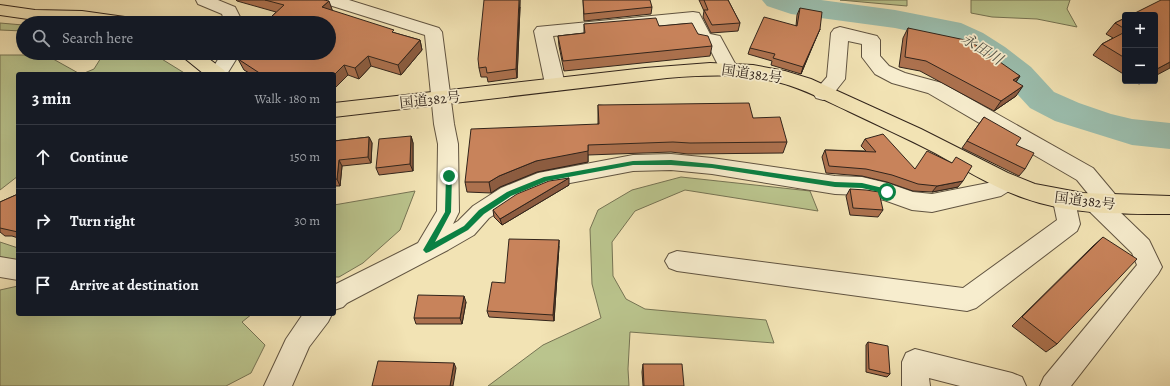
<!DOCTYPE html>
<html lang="en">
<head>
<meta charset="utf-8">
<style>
	:root { --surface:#171b24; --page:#20242c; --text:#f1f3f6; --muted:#9ea1a6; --line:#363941 }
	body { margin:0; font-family:Alegreya,"Noto Serif JP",serif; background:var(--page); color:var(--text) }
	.controls { position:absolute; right:12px; top:12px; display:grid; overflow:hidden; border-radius:4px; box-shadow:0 4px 16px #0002 }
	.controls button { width:36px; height:36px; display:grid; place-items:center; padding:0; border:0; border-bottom:1px solid var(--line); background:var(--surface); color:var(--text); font:20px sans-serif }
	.stop { position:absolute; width:12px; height:12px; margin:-9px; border:3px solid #0b8043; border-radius:50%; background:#fff }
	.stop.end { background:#0b8043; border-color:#fff; box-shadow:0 1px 4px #0008 }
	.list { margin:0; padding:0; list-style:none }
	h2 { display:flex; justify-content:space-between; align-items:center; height:52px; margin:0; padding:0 16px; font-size:17px }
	h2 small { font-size:13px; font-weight:400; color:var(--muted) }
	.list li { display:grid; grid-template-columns:26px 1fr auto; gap:12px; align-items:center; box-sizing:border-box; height:64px; padding:0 16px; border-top:1px solid var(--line) }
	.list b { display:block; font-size:15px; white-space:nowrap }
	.list em { font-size:13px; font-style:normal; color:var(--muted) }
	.icon { flex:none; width:22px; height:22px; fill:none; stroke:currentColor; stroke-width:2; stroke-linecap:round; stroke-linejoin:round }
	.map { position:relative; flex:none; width:1170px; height:386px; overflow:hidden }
	.search { position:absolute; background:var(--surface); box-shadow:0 4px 16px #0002; left:16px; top:16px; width:320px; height:44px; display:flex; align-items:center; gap:10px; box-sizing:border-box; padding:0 14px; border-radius:22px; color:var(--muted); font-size:15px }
	.panel { position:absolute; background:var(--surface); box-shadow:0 4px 16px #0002; left:16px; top:72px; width:320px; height:244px; border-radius:4px }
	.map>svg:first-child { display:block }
</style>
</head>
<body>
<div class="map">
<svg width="1170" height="386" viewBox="0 0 1170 386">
	<rect width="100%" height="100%" fill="#f2e3b4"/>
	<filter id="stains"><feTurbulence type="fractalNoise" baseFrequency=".005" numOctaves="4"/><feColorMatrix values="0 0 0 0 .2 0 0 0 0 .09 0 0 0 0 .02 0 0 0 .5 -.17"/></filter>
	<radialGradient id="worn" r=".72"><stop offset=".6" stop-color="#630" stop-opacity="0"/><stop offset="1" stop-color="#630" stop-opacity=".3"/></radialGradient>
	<path fill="#bac48d" stroke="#767454" d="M840,0H907V6Z
		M971,0H1070L1067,9L1077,27L1037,19L992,17L971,13Z
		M0,23L23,25V31L0,30Z
		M104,53H152L186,74H82L94,69Z
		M0,55H46L80,74H18V176L0,190Z
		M681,177L810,191L818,211L685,190L635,211L612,242L613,276L626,299L645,309L766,320L774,343L630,332L628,369L629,386H488L543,345L601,318L592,284L590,229L598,210L632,190Z
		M415,191L400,230L363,263L339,277H334V205Z
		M0,242L18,248V260L0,257Z
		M18,286V314H252L242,322L265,345L251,373L226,386H0V290Z"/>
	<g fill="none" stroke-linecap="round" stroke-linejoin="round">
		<path fill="#9bbeae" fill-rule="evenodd" d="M762,0H821L895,10L961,23L983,33L1005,47L1031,67L1054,92L1079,103L1111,114L1132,119L1170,123V149L1132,145L1055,121L1030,108L1007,83L983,61L961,47L942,38L895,28L791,14L767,6Z"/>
		<defs>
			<path id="minor" d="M196,0H218L235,7L243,23H225L222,14L198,4Z
				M324,0H349L439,28L442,32L454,124L458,144L459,212L453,224L458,221L473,206L501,188L538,173L633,155L671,154L712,158L835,176L862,177L887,183L913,192L932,194L988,183L1006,174L1014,176L1017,182L1014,188L1001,196L932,212L912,210L884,200L862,195L835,194L712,174L671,170L633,171L549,187L517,200L489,218L474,235L448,250L347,303L343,307L334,310V285L418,243L437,211L438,144L434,124L425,35L326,4Z
				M693,12L699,13L710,34L720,36L738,69L736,73L729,75L722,73L708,45L698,43L687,23L553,36L565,84L562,89L555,91L548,89L545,84L534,31L537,27Z
				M840,27L877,36L880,40V56L889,66L905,73L942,83L1093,168L1119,199L1122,205L1119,211L1149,240L1162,267L1158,274L1071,386H1040L1044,377L1137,265L1132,253L1087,209L1084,203L1087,197L1090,196L1077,180L928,93L892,83L875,74L862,57V44L848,41L845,79L830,98L823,100L816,98L813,93L827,77L831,33L834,29Z
				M222,53H240L227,74H209Z
				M1064,192L1072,195L1075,201L1080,224L1077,231L976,308L967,311L677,271L669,268L665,261L669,254L677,251L963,288L1057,220L1053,201L1056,195Z
				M0,257L18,260V280L0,277Z
				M303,314H332L328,322L309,347L292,386H264L286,339Z
				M915,349L1012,373L1022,377L1026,386H960L929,378L930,386H902V362L906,353Z"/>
			<path id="highway" d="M0,5L35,10L82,11L132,18L138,19L141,23L35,20L0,15Z
				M180,53H201L224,70L226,74H204L183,57Z
				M710,63L753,65L785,71L811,79L921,129L1008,173L1035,184L1083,193L1170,196V214C1121,214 1071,215 1024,198C992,187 964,169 935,153C906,138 877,125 848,111C826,101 804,89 781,83C744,73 705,75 667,78L334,117V103L645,68Z"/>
		</defs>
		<use href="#minor" stroke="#615441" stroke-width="2"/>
		<use href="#highway" stroke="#31241b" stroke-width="2"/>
		<use href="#minor" fill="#f7edce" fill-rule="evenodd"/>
		<use href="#highway" fill="#f2e3b4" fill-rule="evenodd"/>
	</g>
	<path fill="#ac714e" stroke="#31241b" d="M236,0H324L332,11L395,33L420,40L422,50L401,75L371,66L359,79L348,75L334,89V74H251L244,70L238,59L243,56L240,53H329V23H272L270,18L276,12L237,1Z
		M583,0L652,7L651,14L584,21Z
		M699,0H728L740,23L738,31L711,33L703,17L704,11Z
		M520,7L517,78L488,82L487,77H481L479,68Z
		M800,8L820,29L801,74L771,65L772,61L748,54L750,48L796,26L797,15Z
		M1125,18V75L1093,55L1102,44L1113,38L1106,34L1115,23Z
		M584,24L659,26L698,34L712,46L710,56L564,71L559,46L558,36L584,33Z
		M908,28L1020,76L1016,82V96L994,111L920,71L899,67L903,38Z
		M1134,81H1145L1139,84Z
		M598,105L753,118L787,142L783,153L688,154L671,152L588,155V162L537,172L500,187L491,193L467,192L465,182L598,124Z
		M984,117L1016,145L1025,169L1019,176L962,148Z
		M411,136L413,143V171L379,175L376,168Z
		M369,137L372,143L371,163L342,166L340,186H334V141Z
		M865,139L915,169L958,187L932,192L913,191L887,182L862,176L826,173L822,157L825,150L866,151L861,146Z
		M569,185L502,225L494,217L493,210Z
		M850,189L883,210L878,217L850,215L846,196Z
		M18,194V238L12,236H5L0,232V202Z
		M1103,237L1057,344L1046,352L1012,326L1093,246Z
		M559,246L554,321L489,317L487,311Z
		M466,302L462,324H416L414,318Z
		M868,342L890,374L887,377L866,372V345Z
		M643,364L684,386H643L642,372Z"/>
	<path fill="#8c5c40" stroke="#31241b" d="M520,0V7L517,78L516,69Z
		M329,1L333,12L322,7Z
		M820,29L817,35L801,74L803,67Z
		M420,40L422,50L401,75L398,65Z
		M368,56L371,66L359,79L355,68Z
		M1170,62V68L1155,76V70Z
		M344,65L348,75L334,89V75Z
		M1020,76L1013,86V80Z
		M1023,86L1016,96L994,111L1001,101Z
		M411,136L413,143V171L410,164Z
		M369,137L372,143L371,163L368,157Z
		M588,145V162L537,172L500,187L491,193L489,182L499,176L536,161Z
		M339,160L342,166L340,186L337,179Z
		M569,178V185L502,225L500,219Z
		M963,181L958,187L932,192L937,186Z
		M559,240V246L554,321L553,315Z
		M464,296L466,302L462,324L460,318Z
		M454,363L456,368L453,386H450Z"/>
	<path fill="#c8835b" stroke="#31241b" d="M265,0H324L329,1L322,7L394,30L392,32L420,40L398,65L368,56L355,68L344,65L334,75V74H261L238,59L248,53H329V23H274L279,21L270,18L284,5Z
		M484,0H519L516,69L487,73L486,67L479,68L478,59Z
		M583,0H650L652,7L584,14Z
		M704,0H728L740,23L712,25L704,10H708Z
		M1161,0H1170V62L1155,70V15H1131Z
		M800,8L822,12L820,29L803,67L773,58L775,54L750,48L764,17L797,26Z
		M656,18L659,26L692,23L698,34L708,36L712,46L563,61L558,36L585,33L584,24Z
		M1125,18V29L1115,23Z
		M908,28L970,41L1020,76L1013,80L1023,86L1001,101L926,61L905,57Z
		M1125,32V58L1102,44Z
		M749,103L753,118L780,117L787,142L690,143L673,142L588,145V151L536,161L499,176L489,182H465L471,129L599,124L598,105Z
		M984,117L1021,138L1016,145L1034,153L1025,169L967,141Z
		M883,134L915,169L927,151L952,163L956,157L972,166L963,181L937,186L918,184L892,175L866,169L829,166L825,150L876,152L865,139Z
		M411,136L410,164L376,168L379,139Z
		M369,137L368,157L339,160L337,179L334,180V141Z
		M569,178L500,219L493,210L517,194L549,181Z
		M850,189L866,190L879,192L883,210L853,208Z
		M18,194V232L0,228V202Z
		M1103,237L1137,259L1057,344L1022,317Z
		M509,239L559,240L553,315L487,311L492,282L505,283Z
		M418,295L464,296L460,318H414Z
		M868,342L888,346L890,374L869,369Z
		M378,361L454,363L450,386H372Z
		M643,364H682L684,386H644Z"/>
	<path fill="#0b8043" d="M671,160L712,164L835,182L862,183L887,189L890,192L887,194L862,188L835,187L712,168L671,165H633L547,181L511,196L484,214L468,230L429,252L426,253L423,250L445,212L446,175L449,174L452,176L451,212L435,242L464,226L479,210L507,192L544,177L633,161Z"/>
	<g text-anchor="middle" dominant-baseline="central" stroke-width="3.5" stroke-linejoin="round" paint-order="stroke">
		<g font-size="14" fill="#31241b" stroke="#f7edce">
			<text transform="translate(752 74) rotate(8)">国道382号</text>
			<text transform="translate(430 100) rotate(-6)">国道382号</text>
			<text transform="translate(1085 201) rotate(7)">国道382号</text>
		</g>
		<g font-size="15" font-style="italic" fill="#515247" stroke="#f7edce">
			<text transform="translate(982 49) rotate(32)">永田川</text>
		</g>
	</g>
	<rect width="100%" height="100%" filter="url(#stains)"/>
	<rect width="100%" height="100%" fill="url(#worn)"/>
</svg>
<div class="controls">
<button>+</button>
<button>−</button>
</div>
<div class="stop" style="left:887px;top:192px"></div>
<div class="stop end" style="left:449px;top:176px"></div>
<div class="search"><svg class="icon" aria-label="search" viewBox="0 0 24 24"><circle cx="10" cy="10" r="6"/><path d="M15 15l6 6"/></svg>Search here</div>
<section class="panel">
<h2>3 min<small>Walk · 180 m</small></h2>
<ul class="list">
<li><svg class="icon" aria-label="ahead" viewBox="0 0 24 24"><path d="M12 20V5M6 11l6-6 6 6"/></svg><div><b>Continue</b></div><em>150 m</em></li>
<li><svg class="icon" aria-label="right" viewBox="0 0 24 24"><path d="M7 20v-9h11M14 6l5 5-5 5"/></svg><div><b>Turn right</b></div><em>30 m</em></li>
<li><svg class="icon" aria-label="arrive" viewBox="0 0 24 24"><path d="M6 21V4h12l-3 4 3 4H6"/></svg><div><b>Arrive at destination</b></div></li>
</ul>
</section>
</div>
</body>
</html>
